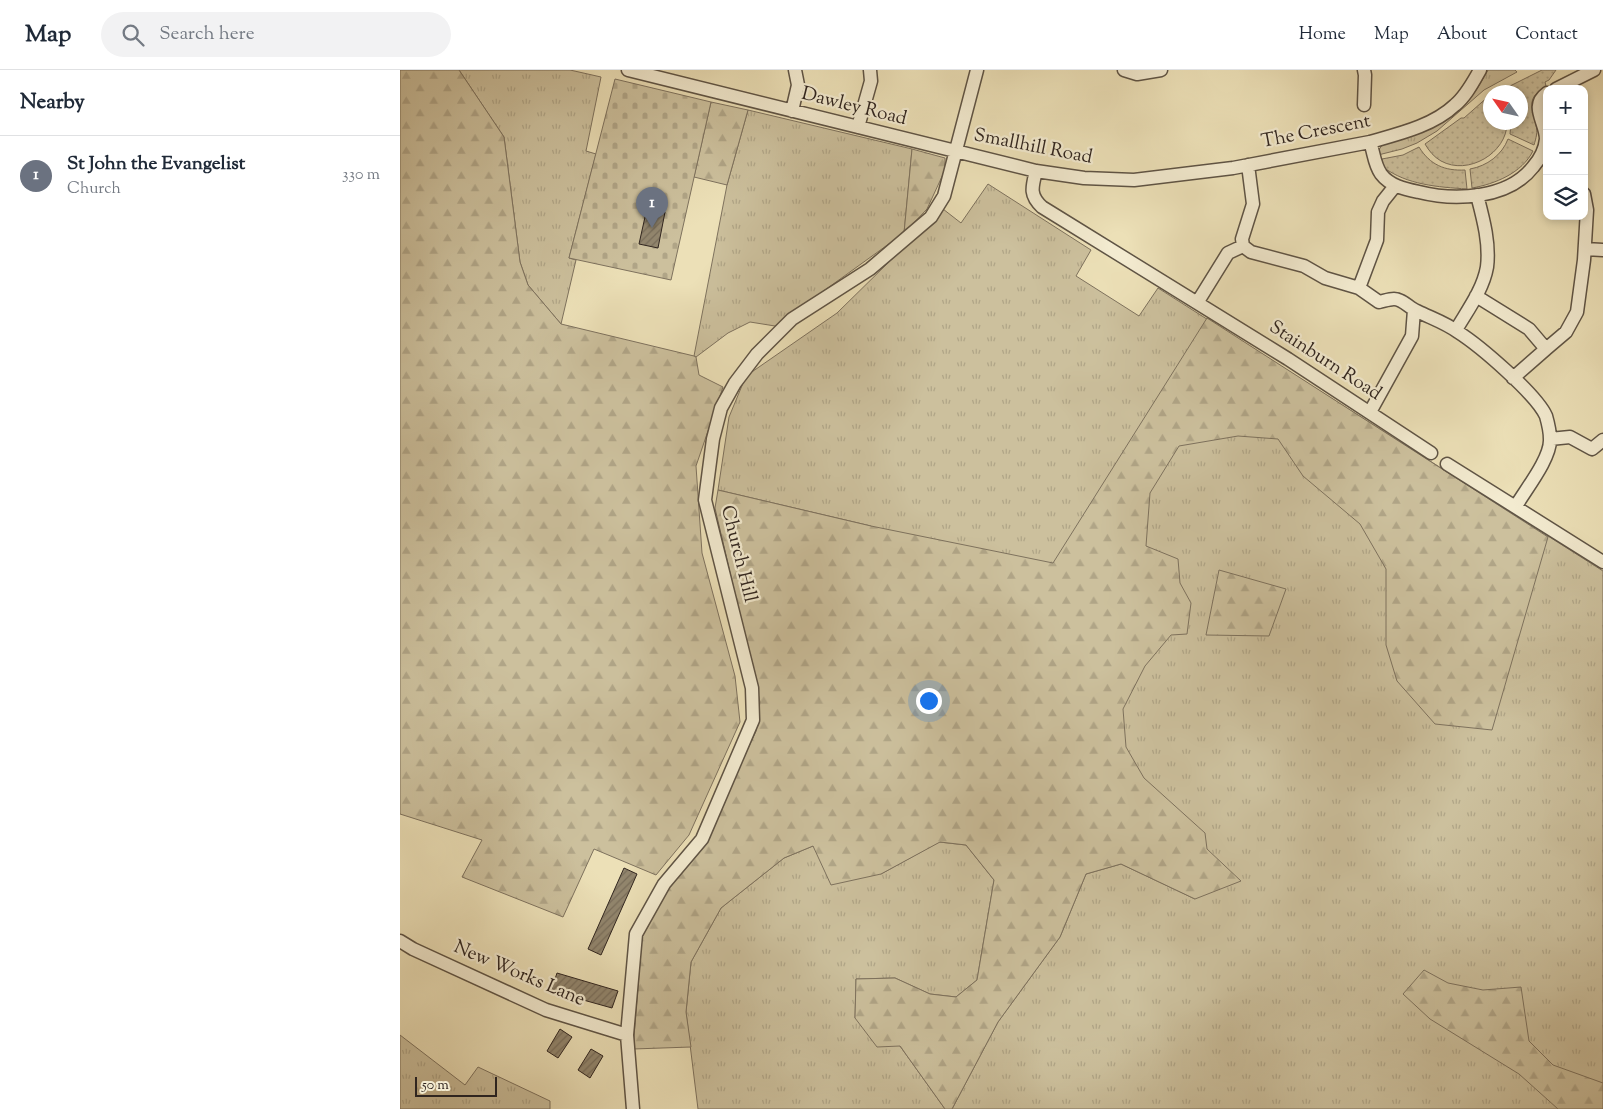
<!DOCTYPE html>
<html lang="en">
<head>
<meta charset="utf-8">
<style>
	:root { --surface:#fff; --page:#f2f2f3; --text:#1f2937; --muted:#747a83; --line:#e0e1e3; --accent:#8f2418 }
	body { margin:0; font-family:"Sorts Mill Goudy",serif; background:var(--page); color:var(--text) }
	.controls { position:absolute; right:15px; top:15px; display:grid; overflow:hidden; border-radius:10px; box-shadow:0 2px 8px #0003 }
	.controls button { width:45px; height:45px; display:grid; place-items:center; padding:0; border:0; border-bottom:1px solid var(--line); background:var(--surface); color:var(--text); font:25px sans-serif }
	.compass { position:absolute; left:1083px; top:15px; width:45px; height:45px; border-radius:50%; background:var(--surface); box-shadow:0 2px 8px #0003; rotate:304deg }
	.scale { position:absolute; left:15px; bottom:12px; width:82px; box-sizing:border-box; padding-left:5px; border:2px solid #30251f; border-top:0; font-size:14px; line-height:18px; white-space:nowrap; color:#30251f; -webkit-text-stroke:4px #f3ebd0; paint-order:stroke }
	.you { position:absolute; left:528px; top:630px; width:18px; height:18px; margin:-12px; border:4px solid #fff; border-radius:50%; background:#1a73e8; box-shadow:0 0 0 8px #1a73e833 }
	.badge { display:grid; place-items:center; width:32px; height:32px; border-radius:50%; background:var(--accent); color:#fff; font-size:16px; font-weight:700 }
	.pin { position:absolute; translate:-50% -41px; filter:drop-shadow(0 1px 2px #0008) }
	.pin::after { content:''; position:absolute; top:26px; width:18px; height:15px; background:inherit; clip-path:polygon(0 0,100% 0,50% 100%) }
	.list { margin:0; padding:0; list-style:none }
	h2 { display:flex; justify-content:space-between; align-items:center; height:65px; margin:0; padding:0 20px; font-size:21px }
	h2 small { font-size:16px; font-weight:400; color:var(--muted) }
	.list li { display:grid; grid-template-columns:32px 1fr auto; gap:15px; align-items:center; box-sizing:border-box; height:80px; padding:0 20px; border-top:1px solid var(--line) }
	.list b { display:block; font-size:19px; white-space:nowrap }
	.list p { margin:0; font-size:16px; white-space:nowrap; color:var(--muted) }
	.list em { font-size:16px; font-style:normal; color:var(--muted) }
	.icon { flex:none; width:28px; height:28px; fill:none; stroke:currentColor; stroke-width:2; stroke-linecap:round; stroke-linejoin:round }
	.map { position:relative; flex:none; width:1203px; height:1039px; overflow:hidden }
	header { display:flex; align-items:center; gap:30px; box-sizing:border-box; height:70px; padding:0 25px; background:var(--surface); border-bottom:1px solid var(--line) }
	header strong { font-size:24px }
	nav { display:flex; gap:28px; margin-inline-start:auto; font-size:18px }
	.search { width:350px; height:45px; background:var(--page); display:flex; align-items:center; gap:12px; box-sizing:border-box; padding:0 18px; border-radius:28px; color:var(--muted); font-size:19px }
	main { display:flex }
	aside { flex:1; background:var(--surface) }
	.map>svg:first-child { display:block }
</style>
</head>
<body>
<header>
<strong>Map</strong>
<div class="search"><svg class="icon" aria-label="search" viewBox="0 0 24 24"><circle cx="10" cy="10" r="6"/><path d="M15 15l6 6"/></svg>Search here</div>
<nav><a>Home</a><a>Map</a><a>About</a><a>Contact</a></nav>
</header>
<main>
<aside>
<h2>Nearby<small></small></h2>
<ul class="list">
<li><span class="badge" style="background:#6b7280">1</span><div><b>St John the Evangelist</b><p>Church</p></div><em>330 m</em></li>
</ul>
</aside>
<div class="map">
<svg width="1203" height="1039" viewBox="0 0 1203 1039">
	<defs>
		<pattern id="grass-tufts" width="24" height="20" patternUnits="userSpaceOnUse" patternTransform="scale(1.25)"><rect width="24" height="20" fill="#ccc09d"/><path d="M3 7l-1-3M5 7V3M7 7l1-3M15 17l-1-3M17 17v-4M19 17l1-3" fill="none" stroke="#b0a587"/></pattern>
		<pattern id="forest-firs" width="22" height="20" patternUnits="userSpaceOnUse" patternTransform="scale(1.25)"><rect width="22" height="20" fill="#ccc09d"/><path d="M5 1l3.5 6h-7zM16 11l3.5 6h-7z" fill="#b0a587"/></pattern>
		<pattern id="cemetery-stones" width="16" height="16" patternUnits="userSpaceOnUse" patternTransform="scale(1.25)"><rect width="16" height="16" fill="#ccc09d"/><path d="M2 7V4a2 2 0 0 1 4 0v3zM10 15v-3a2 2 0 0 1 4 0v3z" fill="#b0a587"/></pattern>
		<pattern id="park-dots" width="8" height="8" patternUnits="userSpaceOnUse" patternTransform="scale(1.25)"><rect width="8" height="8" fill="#ccc09d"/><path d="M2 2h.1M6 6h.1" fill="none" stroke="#b0a587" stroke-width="1.8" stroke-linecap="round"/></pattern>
		<pattern id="building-hatch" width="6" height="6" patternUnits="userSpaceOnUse" patternTransform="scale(1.25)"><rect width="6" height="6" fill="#92866e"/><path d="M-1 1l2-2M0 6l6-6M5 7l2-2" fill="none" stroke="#786d5a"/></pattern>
	</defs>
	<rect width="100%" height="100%" fill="#ece0b7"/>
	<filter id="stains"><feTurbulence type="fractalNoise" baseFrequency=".004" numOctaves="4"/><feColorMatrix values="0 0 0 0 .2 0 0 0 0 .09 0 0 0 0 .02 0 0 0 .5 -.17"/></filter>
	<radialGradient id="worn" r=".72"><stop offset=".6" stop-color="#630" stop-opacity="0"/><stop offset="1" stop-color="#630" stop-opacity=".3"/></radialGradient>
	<path fill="url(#grass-tufts)" stroke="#7e725e" d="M59,0H170L201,7L186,81L196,84L169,188L176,190L161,254L128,215L120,192L104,67Z
		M1088,0H1115L1117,2L1084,20L1037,61L1017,73L1002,79L978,85V81L983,74L1017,64L1036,55L1056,43L1077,19Z
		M348,40L512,79L504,163L375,256L350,252L328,263L296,287L294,286L327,115Z
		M588,114L691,180L676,206L739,246L758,218L1203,501V1039H552L598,952L660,867L686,804L721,794L795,829L807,779L471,456L318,420L329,347L346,306L437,243L543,139L561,153Z
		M539,772L566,775L594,810L577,910L556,927L530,924L495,908L456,909L455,948L500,976L545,1039H298L286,942L291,892L321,838L384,788L413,776L481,804Z
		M0,965L65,1015L78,997L150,1031V1039H0Z"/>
	<path fill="url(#forest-firs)" stroke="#7e725e" d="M0,0H59L104,67L120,192L128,215L161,254L294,286L296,287L299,305L323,317L296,396L302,483L335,606L340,652L289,765L256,805L194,779L163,847L62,807L82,770L0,744Z
		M311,32L348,40L327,115L294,107Z
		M512,79L545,88V100L527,139L504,163Z
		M807,248L1148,467L1092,660L1035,654L997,611L986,575V499L960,454L903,406L878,369L838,366L779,376L750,423L746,476L778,489L780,513L791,533L787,564L771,565L745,596L723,639L726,677L744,708L805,763L807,779L841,811L795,829L721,794L686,804L660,867L598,952L552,1039H545L500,976L477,977L455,948L456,909L495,908L530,924L556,927L577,910L594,810L566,775L540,772L481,804L431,815L413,776L384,788L321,838L291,892L286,942L291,977L233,979L242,867L270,815L311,759L356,661L360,632L315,438L318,420L471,456L653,493Z
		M819,500L886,519L869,566L806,565Z
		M1024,900L1048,913L1083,920L1121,917L1129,971L1153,995L1203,1013V1039H1158L1119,1004L1030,949L1003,924Z"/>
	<path fill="url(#cemetery-stones)" stroke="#7e725e" d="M215,9L311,32L271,210L169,188Z"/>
	<path fill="url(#park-dots)" stroke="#7e725e" d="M1142,0H1156L1149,10L1145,12L1146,16C1127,28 1131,35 1136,55C1138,62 1136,68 1134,75L1110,64L1111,53L1120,52V22H1107L1106,18Z
		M1090,25V52L1107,53C1107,83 1068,106 1041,91C1034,87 1029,81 1025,74L1061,48H1064Z
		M1108,69L1133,81C1122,103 1095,114 1072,118L1070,99C1087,96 1102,85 1108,69Z
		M1019,77C1030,95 1045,101 1065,100L1067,119C1038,117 1007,115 983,97L982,89L1003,85Z"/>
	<path fill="url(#building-hatch)" stroke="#30251f" d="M247,138L265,142L258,178L239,174Z
		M224,798L237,804L201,885L188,879Z
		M157,903L218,921L212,938L151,921Z
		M160,959L172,967L158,988L147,981Z
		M191,979L203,986L190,1008L178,1000Z"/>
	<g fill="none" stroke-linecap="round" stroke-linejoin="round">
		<defs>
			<path id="minor" d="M228,0L636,101L684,108L734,110L833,98L970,72C998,64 1033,56 1055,35C1066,26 1073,12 1080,0
				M724,0L737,4L761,0
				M964,0L965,5L964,35
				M1156,19L1194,0
				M392,41L398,15L395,0
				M458,57L471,11L470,0
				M970,72C974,83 974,94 981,104C990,116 1005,119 1019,122C1055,131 1108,129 1133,97C1140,89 1145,80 1146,69C1146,52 1129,36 1147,23
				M848,95L853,134L842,169L843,176L851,182L904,196L925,208L959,218L979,232C984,231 989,229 994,229C1003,229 1009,238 1017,241C1031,248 1046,253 1058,262C1080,276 1136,324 1146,346C1148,353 1150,362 1150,369C1151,388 1126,419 1116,436
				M636,101C632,117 629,125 642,137L888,289L1031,383
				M1185,179L1203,180
				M959,218L977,170L978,142L983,131L995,116
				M1076,226L1129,259L1146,279L1113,308
				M797,233L828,183L843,176
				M1056,260C1067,241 1083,220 1087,197C1090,173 1083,148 1077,125
				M1146,279L1166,262L1177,242L1184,190L1187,140L1184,124
				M970,342L1012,266L1014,240
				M1150,369L1170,367L1192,379L1203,370
				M1047,394L1203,492
				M0,871L13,879L146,940L227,965
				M233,1039L227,965L236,864L264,814L302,769L353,650L352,618L305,430L313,369L321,338L335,313L357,284L392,249L470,199L531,147L544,126L577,0"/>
		</defs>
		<use href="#minor" stroke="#5f5445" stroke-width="15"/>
		<use href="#minor" stroke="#f3ebd0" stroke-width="12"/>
	</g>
	<g text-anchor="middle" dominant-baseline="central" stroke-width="4.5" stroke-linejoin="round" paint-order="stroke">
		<g font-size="19" fill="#30251f" stroke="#f3ebd0">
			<text transform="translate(454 37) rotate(14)">Dawley Road</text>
			<text transform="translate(916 62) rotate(-11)">The Crescent</text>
			<text transform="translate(633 77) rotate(11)">Smallhill Road</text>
			<text transform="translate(925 291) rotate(33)">Stainburn Road</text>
			<text transform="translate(338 484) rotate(76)">Church Hill</text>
			<text transform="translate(119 904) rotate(23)">New Works Lane</text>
		</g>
	</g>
	<rect width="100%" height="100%" filter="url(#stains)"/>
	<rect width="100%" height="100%" fill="url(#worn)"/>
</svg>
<div class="controls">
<button>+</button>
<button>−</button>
<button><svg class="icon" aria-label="layers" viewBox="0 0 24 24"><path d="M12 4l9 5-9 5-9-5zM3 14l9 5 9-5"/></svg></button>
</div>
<svg class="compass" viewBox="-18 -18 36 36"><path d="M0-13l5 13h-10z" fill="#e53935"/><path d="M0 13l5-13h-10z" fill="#747a83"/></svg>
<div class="scale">50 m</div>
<div class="you"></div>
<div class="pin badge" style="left:252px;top:158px;background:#6b7280">1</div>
</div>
</main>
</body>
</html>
